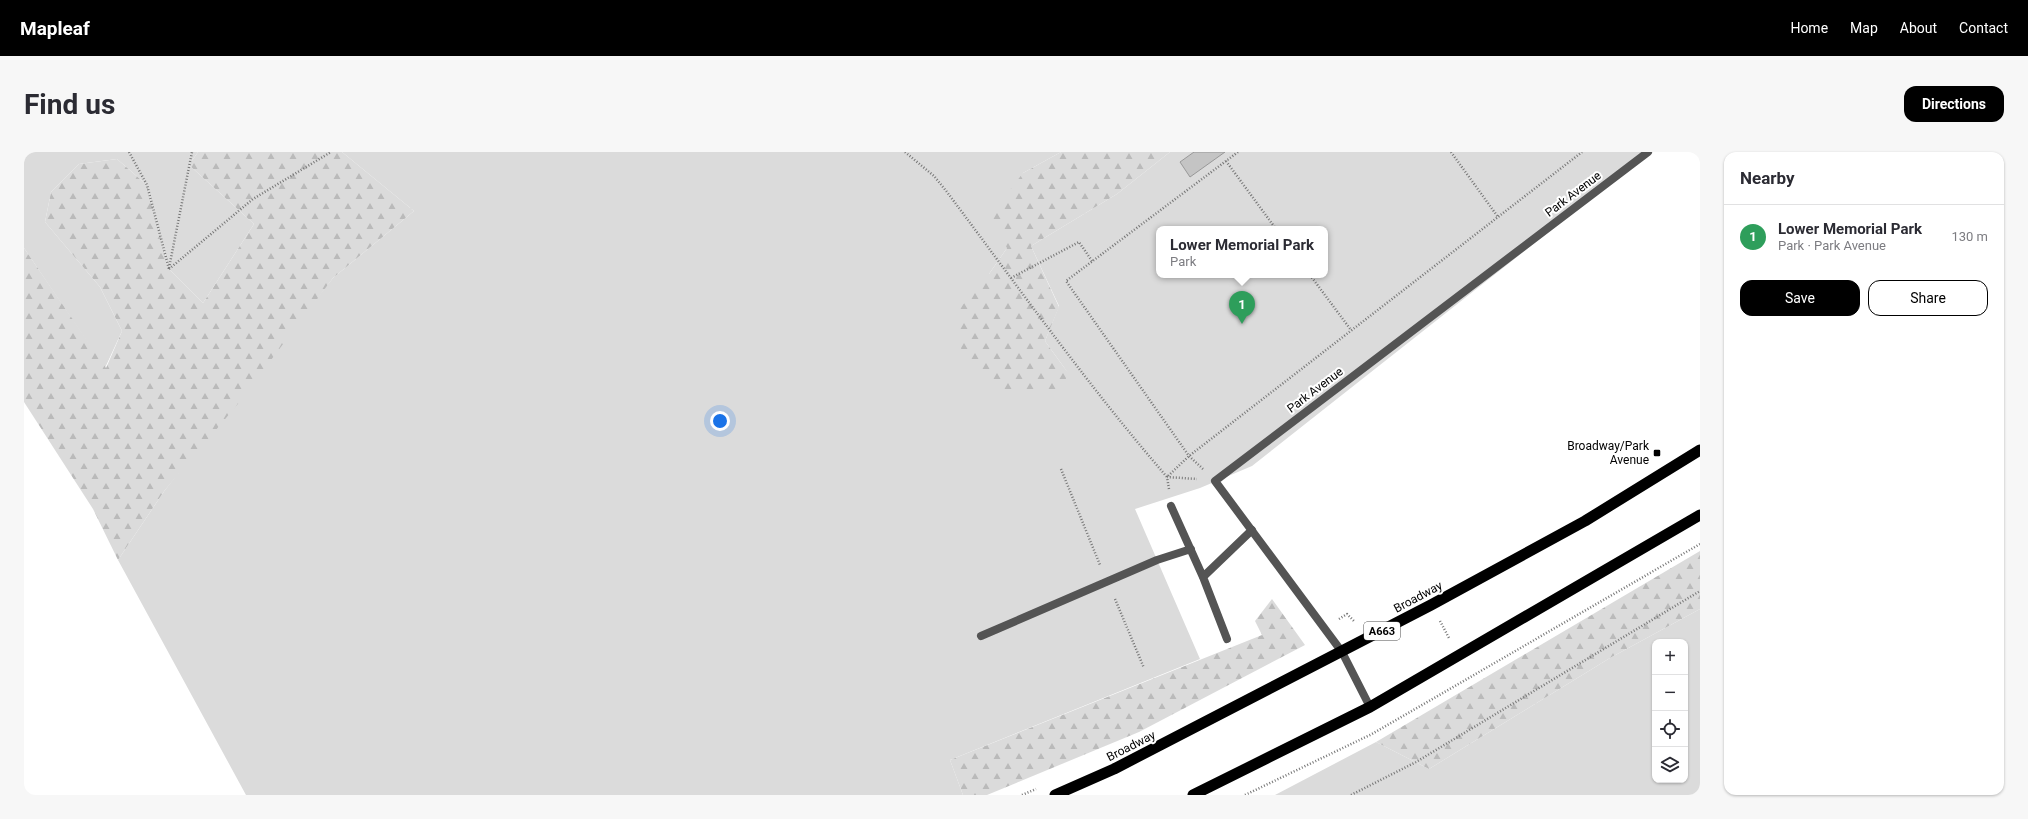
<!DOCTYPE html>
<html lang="en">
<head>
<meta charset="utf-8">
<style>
	:root { --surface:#fff; --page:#f7f7f7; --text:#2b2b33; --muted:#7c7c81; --line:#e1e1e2; --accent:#000 }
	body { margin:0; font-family:Roboto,sans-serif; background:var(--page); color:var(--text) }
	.controls { position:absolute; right:12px; bottom:12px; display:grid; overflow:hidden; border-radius:8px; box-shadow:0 1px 3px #0004 }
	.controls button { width:36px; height:36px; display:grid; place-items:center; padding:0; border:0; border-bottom:1px solid var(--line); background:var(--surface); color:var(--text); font:20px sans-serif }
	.you { position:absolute; left:696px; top:269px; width:14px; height:14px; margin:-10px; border:3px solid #fff; border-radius:50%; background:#1a73e8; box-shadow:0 0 0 6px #1a73e833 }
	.badge { display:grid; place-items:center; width:26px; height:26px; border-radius:50%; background:var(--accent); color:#fff; font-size:13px; font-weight:700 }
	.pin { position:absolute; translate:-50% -33px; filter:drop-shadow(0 1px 2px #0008) }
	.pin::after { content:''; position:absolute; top:21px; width:14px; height:12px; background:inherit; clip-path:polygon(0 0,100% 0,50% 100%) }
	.popup { position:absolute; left:1132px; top:74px; width:172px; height:52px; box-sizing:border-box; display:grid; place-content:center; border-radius:8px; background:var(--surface); filter:drop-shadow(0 1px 3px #0005); font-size:13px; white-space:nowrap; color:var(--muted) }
	.popup b { font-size:15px; color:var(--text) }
	.popup::after { content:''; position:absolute; left:50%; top:100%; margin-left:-8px; border:8px solid transparent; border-top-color:var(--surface) }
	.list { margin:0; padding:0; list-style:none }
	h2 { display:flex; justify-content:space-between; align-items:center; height:52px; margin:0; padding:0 16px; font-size:17px }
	h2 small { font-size:13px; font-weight:400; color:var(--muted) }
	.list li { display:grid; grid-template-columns:26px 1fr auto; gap:12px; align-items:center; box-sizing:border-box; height:64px; padding:0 16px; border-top:1px solid var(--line) }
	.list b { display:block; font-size:15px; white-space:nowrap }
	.list p { margin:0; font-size:13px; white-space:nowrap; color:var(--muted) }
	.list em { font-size:13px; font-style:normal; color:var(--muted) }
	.actions { display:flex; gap:8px; padding:12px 16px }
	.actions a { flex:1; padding:9px 0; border:1px solid var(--accent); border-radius:12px; text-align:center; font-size:14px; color:var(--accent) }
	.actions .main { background:var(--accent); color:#fff }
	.icon { flex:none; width:22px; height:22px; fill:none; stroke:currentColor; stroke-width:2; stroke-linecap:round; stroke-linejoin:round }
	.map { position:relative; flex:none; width:1676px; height:643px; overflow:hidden; border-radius:12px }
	header { display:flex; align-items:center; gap:24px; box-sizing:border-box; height:56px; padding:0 20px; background:var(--accent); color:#fff }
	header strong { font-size:19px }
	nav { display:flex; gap:22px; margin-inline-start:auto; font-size:14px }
	.intro { display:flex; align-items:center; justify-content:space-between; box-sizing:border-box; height:96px; padding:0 24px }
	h1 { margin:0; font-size:28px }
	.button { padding:10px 18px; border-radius:12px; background:var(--accent); color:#fff; font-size:14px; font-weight:700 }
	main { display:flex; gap:24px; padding:0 24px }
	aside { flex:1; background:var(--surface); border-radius:12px; box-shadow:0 1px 3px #0004 }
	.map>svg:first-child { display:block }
</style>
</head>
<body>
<header>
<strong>Mapleaf</strong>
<nav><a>Home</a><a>Map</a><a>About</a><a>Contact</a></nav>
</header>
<div class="intro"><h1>Find us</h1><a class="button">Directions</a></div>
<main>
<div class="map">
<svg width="1676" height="643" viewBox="0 0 1676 643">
	<defs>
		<pattern id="forest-firs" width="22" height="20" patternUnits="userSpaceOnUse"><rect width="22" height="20" fill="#dbdbdb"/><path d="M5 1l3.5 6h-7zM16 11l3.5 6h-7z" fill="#bababa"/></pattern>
	</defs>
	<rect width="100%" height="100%" fill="#fff"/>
	<path fill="#dbdbdb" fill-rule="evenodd" d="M0,0H174L165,13L230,72L179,151L145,117L123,33L93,7L55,12L27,40L21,70L76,135L98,179L81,216L0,96Z
		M318,0H1037L999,21L983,96L965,122L1044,221L1021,189L1035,154L1007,94L1093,42L1146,0H1626L1228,314L1176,336L1111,357L1176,507L926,608L939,643H222L94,408L141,338L309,126L390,59ZM1135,77H1301V123H1135Z
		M1676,457V643H1251L1352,590L1405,617L1586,506ZM1631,490H1661V628H1631Z"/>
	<path fill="url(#forest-firs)" d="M174,0H318L390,59L309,126L213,253L141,338L94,408L69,357L0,250V96L82,216L98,179L76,135L21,70L27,40L55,12L93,7L123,33L145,117L179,151L230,72L165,13Z
		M1037,0H1146L1093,42L1007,94L1035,155L1021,189L1044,221L1036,242L968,238L933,191L936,156L965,122L983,96L966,64L999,21Z
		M1676,399V457L1586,506L1405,617L1352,590Z
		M1248,447L1281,493L1115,580L963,643H939L926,608L1238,483L1231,469Z"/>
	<path fill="#c4c4c4" stroke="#989898" d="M1170,0H1201L1166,25L1156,10Z"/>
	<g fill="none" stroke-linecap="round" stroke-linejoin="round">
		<path stroke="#767676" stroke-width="2.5" stroke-dasharray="1 2" stroke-linecap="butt" d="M105,0L123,33L145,117
			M881,0L910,24L923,40C995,136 1065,235 1143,325L1165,304L1558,0
			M1427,0L1474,65
			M1202,9L1252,77
			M145,116L168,0
			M145,117L229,47L307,0
			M1286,123L1327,178
			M987,126L1055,90L1068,109
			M1037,317L1076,413
			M1179,317L1165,304L1042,129L1214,0
			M1145,337L1143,325L1173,327
			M1091,447L1120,516
			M1315,467L1323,462L1331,470
			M1416,469L1425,486
			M998,643L1012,637
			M1221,643L1348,582L1676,392
			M1327,643L1392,610L1676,439"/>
		<path stroke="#545454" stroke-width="8" d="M1147,354L1179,425L1203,487
			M1179,425L1228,378
			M957,484L1133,408L1167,397"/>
		<path stroke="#545454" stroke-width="8" d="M1346,555L1318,500L1191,329L1624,0"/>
		<path stroke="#000" stroke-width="11" d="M1031,643L1090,617L1407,453L1561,369L1676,298
			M1169,643L1346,555L1676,363"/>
	</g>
	<rect fill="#000" stroke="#fff" stroke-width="1.5" x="1629" y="297" width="8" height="8" rx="2"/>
	<g text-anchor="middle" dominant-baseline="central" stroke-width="4" stroke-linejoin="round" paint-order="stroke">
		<rect fill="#fff" stroke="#4c4c4c" stroke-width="1" x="1340" y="470" width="36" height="18" rx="3"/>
		<g font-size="11" font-weight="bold" fill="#000">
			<text x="1358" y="479">A663</text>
		</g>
		<g font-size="12" fill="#000" stroke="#fff">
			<text transform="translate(1549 42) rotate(-37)">Park Avenue</text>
			<text transform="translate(1291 238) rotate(-37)">Park Avenue</text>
			<text transform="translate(1394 445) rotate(-28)">Broadway</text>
			<text transform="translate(1107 594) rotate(-27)">Broadway</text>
		</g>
		<g font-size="12" fill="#000" stroke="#fff" text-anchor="end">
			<text x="1625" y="294">Broadway/Park<tspan x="1625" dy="14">Avenue</tspan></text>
		</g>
	</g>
</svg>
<div class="controls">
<button>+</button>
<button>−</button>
<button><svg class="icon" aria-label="locate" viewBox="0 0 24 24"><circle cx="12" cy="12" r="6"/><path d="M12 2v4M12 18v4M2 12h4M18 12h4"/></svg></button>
<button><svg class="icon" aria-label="layers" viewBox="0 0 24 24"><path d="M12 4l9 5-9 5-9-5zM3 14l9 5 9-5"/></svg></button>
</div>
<div class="you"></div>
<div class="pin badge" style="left:1218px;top:172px;background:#2e9e5b">1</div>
<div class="popup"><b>Lower Memorial Park</b>Park</div>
</div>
<aside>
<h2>Nearby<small></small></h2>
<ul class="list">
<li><span class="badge" style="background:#2e9e5b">1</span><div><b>Lower Memorial Park</b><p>Park · Park Avenue</p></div><em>130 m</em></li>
</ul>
<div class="actions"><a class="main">Save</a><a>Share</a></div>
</aside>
</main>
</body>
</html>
